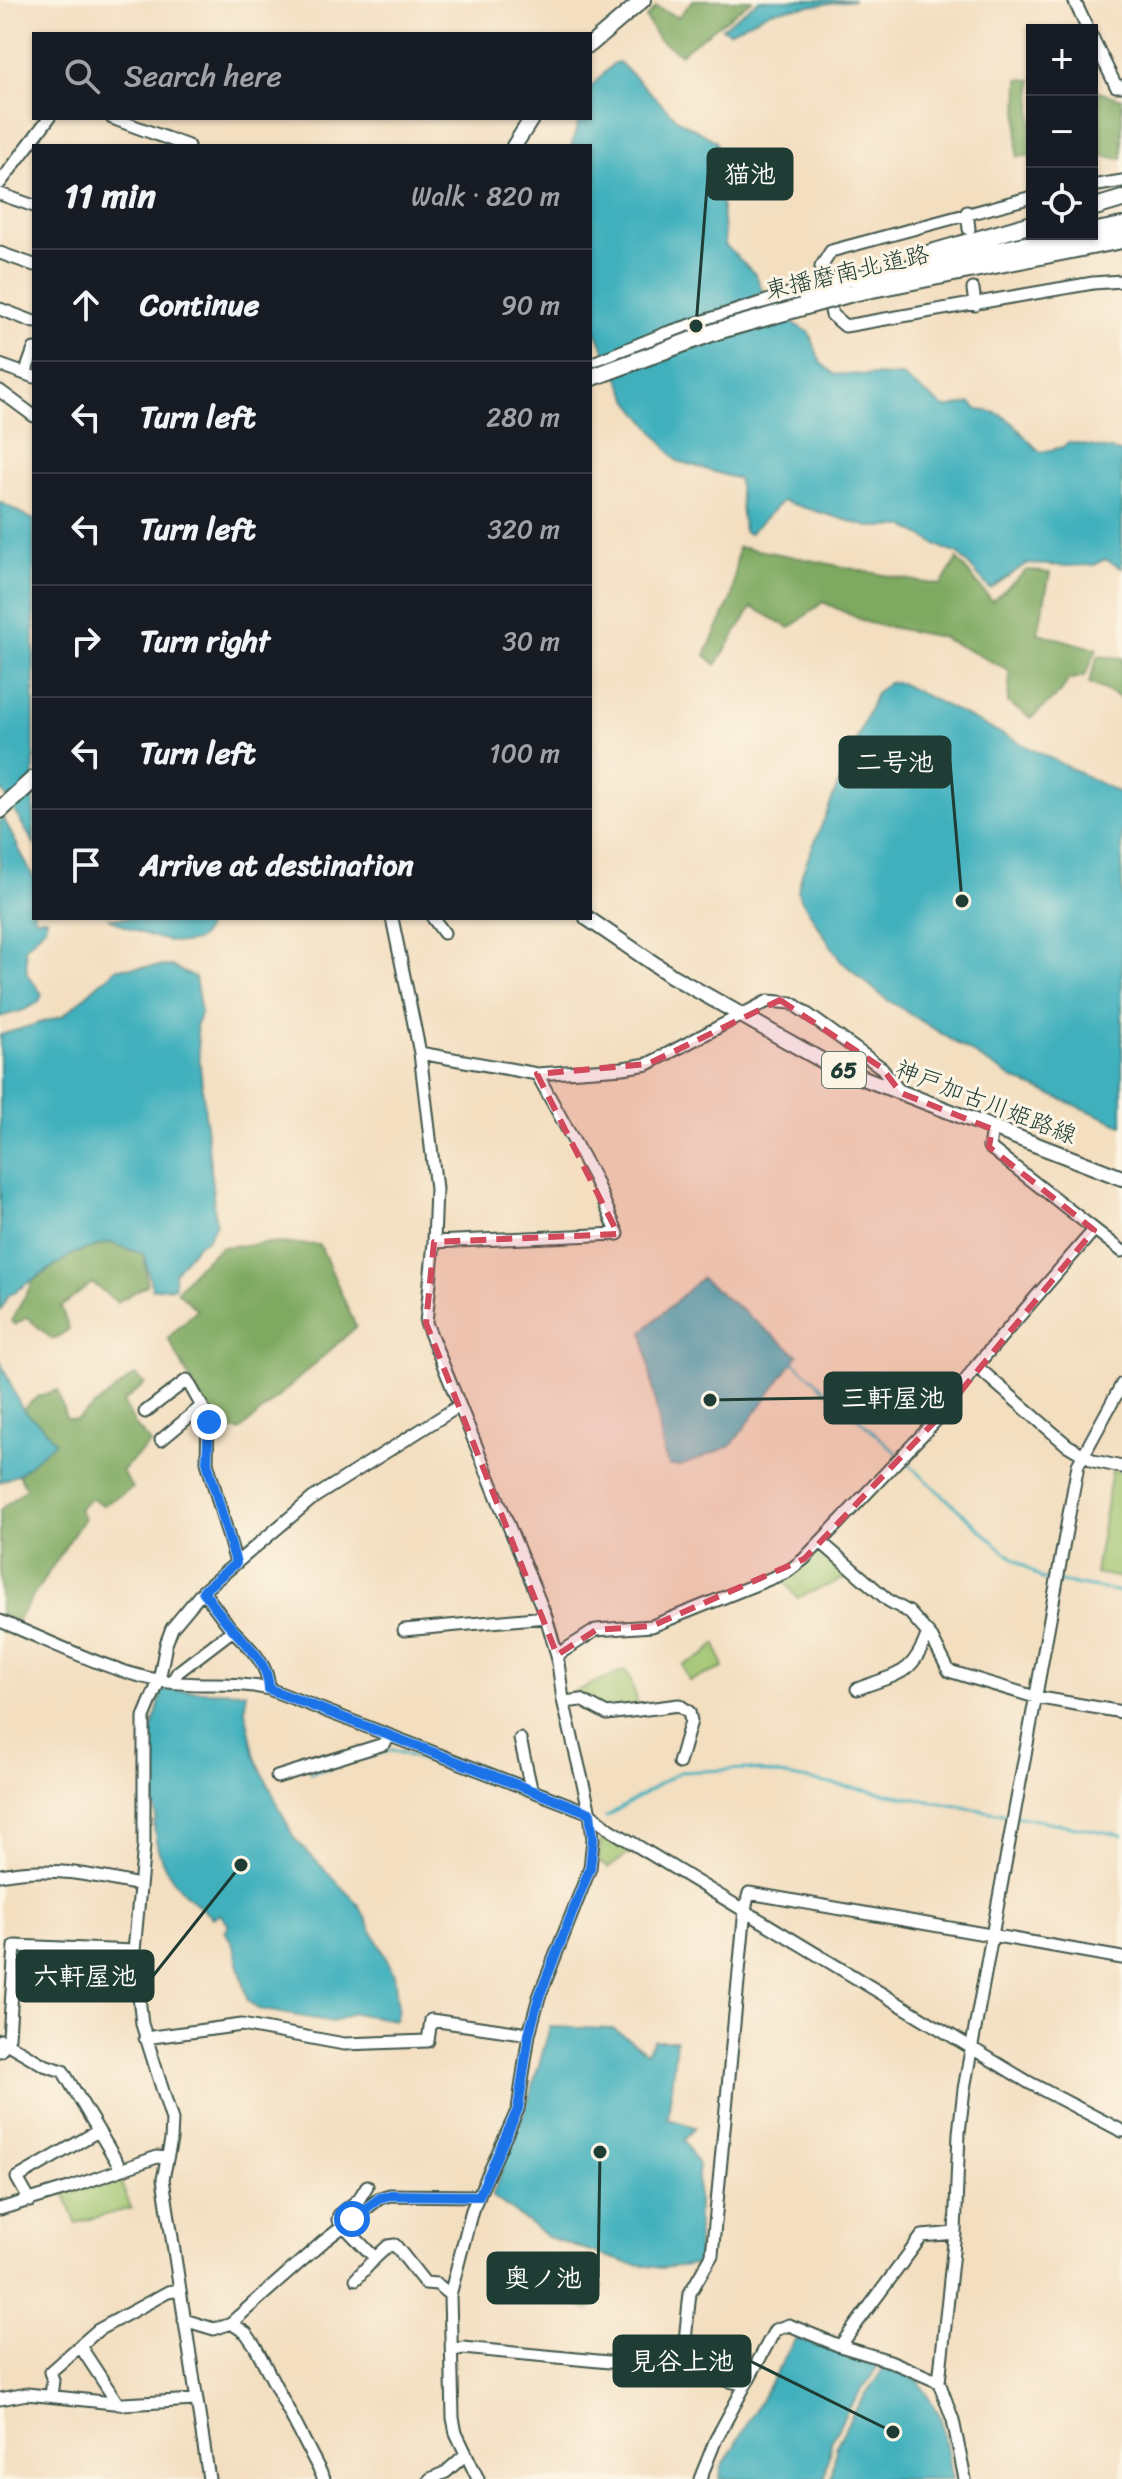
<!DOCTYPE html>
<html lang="en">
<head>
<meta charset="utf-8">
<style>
	:root { --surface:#171b24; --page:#242831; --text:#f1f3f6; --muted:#9ea1a6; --line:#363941 }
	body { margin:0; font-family:Sriracha,"Klee One",sans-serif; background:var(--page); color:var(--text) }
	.controls { position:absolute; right:24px; top:24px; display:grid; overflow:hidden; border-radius:0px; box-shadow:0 2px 6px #0004 }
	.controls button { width:72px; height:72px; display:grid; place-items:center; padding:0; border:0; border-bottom:2px solid var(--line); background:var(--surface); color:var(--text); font:40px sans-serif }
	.stop { position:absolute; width:24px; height:24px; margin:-18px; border:6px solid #1a73e8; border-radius:50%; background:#fff }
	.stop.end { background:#1a73e8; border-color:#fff; box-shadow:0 2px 8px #0008 }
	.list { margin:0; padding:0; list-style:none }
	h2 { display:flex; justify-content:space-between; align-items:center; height:104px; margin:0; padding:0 32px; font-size:34px }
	h2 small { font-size:26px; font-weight:400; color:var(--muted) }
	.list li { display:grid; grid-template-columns:52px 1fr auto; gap:24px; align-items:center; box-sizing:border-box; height:112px; padding:0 32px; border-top:2px solid var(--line) }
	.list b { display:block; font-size:30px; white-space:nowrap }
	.list em { font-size:26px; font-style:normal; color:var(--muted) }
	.icon { flex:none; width:44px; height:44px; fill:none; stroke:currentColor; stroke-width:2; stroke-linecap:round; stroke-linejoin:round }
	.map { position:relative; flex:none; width:1122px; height:2479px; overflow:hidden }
	.search { position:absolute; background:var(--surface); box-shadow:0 2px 6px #0004; left:32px; top:32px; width:560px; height:88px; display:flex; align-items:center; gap:20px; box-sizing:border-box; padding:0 28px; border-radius:0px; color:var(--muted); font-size:30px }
	.panel { position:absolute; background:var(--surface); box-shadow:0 2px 6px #0004; left:32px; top:144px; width:560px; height:776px; border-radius:0px }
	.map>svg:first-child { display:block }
</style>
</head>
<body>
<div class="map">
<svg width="1122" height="2479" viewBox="0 0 1122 2479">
	<rect width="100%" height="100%" fill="#fcf5e5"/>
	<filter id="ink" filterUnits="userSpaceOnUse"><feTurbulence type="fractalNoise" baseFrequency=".0125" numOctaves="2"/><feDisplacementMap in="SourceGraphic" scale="16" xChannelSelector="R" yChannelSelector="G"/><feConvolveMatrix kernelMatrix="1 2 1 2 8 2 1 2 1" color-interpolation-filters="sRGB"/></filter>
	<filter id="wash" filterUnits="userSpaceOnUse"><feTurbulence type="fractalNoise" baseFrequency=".006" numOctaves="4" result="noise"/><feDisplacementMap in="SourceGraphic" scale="32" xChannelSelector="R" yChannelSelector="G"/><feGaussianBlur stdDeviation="1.8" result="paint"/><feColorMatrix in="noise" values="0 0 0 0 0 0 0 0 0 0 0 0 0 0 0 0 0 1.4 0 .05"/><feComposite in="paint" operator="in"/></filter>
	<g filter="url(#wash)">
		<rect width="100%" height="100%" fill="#f3dec0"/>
		<path fill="#9ec36d" stroke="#5e8050" stroke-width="2" d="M1112,1470L1122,1472V1578L1095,1573Z
			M821,1548L853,1575L797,1598L782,1578Z
			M716,1644L724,1668L689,1681L683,1665L703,1656Z
			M624,1670L630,1677L638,1706L612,1713L573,1698L569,1694Z
			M608,1834L636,1849L608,1868L599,1862L601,1836Z
			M118,2175L131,2208L76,2223L65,2193Z
			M573,2276L603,2286L593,2308L588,2310L562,2299Z"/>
		<path fill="#7ea960" stroke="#4e734a" stroke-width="2" d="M693,0H752L680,54L658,39L646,18L655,7L678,17Z
			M1019,79L1032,80V155L1017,157Z
			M1092,90L1122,99V159L1092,154Z
			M738,547C806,557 872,575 941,585L957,559L992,601L1027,570L1050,573L1038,633L1097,649L1085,676L1068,680L1061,692L1031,718L1008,703L1010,674L1007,669L941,637L868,623L823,602L790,628L752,607L716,665L705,655L732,597Z
			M1098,656L1122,658V698L1089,683Z
			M108,1242L144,1254L147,1285L117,1302L92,1283L61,1307L69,1329L53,1340L27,1317L15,1325L11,1321L34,1280L73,1254Z
			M268,1243L320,1245L356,1327L240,1431L215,1426L168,1338L197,1310L177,1291L197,1267L221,1247Z
			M135,1375L145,1384L123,1402L135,1425L151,1443L121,1471L133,1488L103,1505L91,1498L78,1509L84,1518L17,1621L0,1614V1510L26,1489L19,1474L54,1442L44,1428L22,1409L39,1396L57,1390L66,1418L76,1420Z"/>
		<path fill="#41b0bd" stroke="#307678" stroke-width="2" d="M759,0H854L771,11L729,32L722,28Z
			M619,62L678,120L716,141L725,245L756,275L771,312L809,332L821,363L834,374L902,376L945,408L971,403L978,410C1015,412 1015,432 1041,452L1063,447L1068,442L1122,452V568L1105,559L1094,565L1069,566L1026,564L990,589L959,554L947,550L906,527H869L782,501L749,534L744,532L738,479L677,461L630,401L590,320V146H571L580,118H590V88L614,63Z
			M0,502L34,520V844L0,787Z
			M888,682L900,683L1122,794V1125L1014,1079L883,997L840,960L801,899L798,890L802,873L876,693Z
			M3,817L34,879V918H47L45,927L25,948L27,974L42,994L39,1002L24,1010L0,1017V820Z
			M109,918H211C207,926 205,935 197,940C179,951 126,928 109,918Z
			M171,966L195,978L201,1012L196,1025L216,1224L207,1239L197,1245L174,1273L175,1287L152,1289L144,1254L108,1242L73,1254L8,1296L0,1312V1035L63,1016L117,968Z
			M701,1278L798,1355L731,1446L681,1466H669L664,1454L643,1331Z
			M0,1361L22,1409L44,1428L55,1442L19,1474L0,1482Z
			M163,1690L246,1692L245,1710L255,1757L294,1838L359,1905L394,1974L398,2008L395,2020L353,2013L333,2022L258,2009L248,2001L234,1947L225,1931L229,1925L220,1914L213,1918C179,1890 156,1870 154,1823L156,1820L150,1763L152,1730Z
			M550,2027L614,2029L647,2052L654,2040H676L668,2119L695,2127L684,2140L698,2165V2264L661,2268L627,2263L548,2237L492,2196L529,2099Z
			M796,2338L878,2366L846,2413L831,2442L825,2479H720L721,2469Z
			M884,2368L919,2381L941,2419L952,2479H831L837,2444L852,2415Z"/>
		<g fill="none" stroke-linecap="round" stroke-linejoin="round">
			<path stroke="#41b0bd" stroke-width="3" d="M788,1364L795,1363L898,1454
				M903,1459L1004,1551L1042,1579L1122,1592
				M310,1773L392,1750L524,1793
				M554,1805L571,1812L583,1824
				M606,1817L679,1772L746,1769L1122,1835"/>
		</g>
	</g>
	<g filter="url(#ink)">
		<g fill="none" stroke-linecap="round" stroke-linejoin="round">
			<defs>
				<path id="minor" d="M1074,0L1088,30
					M1092,37L1116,86H1122
					M112,118L188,146
					M0,183L49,118
					M1092,186L1122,181
					M0,194L34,206
					M1032,197L831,251L821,267L832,315L845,326L1093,283L1122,281
					M967,212L969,229
					M0,253L34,265
					M973,289L975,305
					M0,309L34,322
					M0,365L34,377
					M25,374L34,349
					M0,391L34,416
					M392,918L420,1053L436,1189L434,1242L426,1323L546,1617L557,1655L563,1700L590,1813L593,1839L590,1868L539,1997L529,2034L518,2109L472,2210L450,2295L453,2418L456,2433L478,2479
					M433,918L444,933
					M420,1053L537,1074L623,1068L648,1064L768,1001L792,1003L882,1068L900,1092
					M992,1129L989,1147L1122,1251
					M434,1242L618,1234L594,1178L537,1074
					M976,1366L1067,1445L1094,1461L1122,1467
					M145,1412L187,1380L208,1417L207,1462L236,1563
					M161,1440L202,1406
					M822,1543L889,1601L909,1612L932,1638L949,1671L1035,1697L1122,1712
					M203,1591C212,1603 220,1615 230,1627C247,1646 268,1661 269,1689
					M0,1621C50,1641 105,1670 157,1680C194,1688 233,1680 269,1689L590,1813L611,1830L1028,2082L1122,2131
					M404,1630L546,1617
					M557,1655L596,1630L652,1626L787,1572L804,1559L941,1415L976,1366L1094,1230
					M172,1682L178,1672L233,1630
					M857,1689C898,1673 912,1677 928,1633
					M564,1702L581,1700L607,1714L679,1705L689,1712L691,1721L679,1763
					M520,1739L531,1788
					M277,1777L384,1744L390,1736
					M0,1875C47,1865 93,1875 139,1885
					M145,2038L242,2025L344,2044L428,2041L431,2020L529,2034
					M1,2040L44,2065L63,2071L121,2169
					M0,2051L9,2037L15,1946L134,1951
					M367,2186L359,2199L339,2215L338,2220L375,2258L388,2246L395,2245L425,2283L437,2284L450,2295
					M30,2201L17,2178L98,2131
					M0,2209L69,2188L157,2157L166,2158
					M356,2279L375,2258
					M184,2320L214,2329L231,2323L324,2241L380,2198L390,2195L479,2196
					M231,2323L246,2333L255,2346L324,2479
					M80,2346L118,2404
					M840,2346L890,2361L939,2382
					M453,2350L463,2348L682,2369L745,2385
					M682,2369L690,2293L712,2255L745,1909L749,1893L1122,1958
					M51,2396L53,2380L50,2372L98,2330L168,2292L180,2290
					M0,2399L27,2394L123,2404L196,2400
					M209,2479L163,2179L171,2140L172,2120L142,2024L134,1951L144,1845V1717L159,1681L166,1644L172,1628L203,1591L313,1498L459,1406
					M430,2479L446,2472L466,2454
					M700,2479L716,2439L775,2330L789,2325L840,2346L922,2236L955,2233
					M965,2479L953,2420L939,2382L955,2233L959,2133L964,2089L1078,1465L1122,1384"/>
				<path id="major" d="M590,45L643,0
					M514,146L532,118
					M587,918L672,976L830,1065L1122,1178"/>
				<path id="highway" d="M1092,208L1122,199
					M1092,232L1122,226
					M924,255L1032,224
					M850,280L1080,234
					M852,293L1122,240
					M590,367L668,335L803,292
					M0,810L34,779"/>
			</defs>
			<use href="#minor" stroke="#3f5549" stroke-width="15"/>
			<use href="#major" stroke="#3f5549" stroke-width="18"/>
			<use href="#highway" stroke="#3f5549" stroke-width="20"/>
			<use href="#minor" stroke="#fff" stroke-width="11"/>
			<use href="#major" stroke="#fff" stroke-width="14"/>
			<use href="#highway" stroke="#fff" stroke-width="16"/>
			<defs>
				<path id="highway-bridge" d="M803,292L849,277
					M590,378L717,331L852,293"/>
			</defs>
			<use href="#highway-bridge" stroke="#3f5549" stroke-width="20" stroke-linecap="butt"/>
			<use href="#highway-bridge" stroke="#fff" stroke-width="16"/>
		</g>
	</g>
	<g fill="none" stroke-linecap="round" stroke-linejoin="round" filter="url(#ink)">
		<path stroke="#1a73e8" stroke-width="10" d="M209,1422L207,1462L236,1563L203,1591C212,1603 220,1615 230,1626C247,1646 268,1661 269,1689L590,1813L593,1839L590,1868L539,1997L529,2034L518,2109L479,2196L390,2195L380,2198L352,2219"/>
	</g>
	<path fill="#d1495b" fill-opacity="0.2" stroke="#d1495b" stroke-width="6" stroke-dasharray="16 10" stroke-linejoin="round" d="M780,1000L882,1068L901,1093L992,1129L989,1147L1094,1230L941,1415L804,1559L652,1626L596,1630L557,1655L426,1323L434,1242L618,1234L537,1074L648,1064Z"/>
	<g text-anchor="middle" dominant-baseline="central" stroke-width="6" stroke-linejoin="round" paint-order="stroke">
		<rect fill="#fcf5e5" stroke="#617469" stroke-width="2" x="822" y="1052" width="44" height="36" rx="6"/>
		<g font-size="22" font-weight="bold" fill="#1f3d34">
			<text x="844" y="1070">65</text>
		</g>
		<g font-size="24" fill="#1f3d34" stroke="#fcf5e5">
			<text transform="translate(847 272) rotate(-13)">東播磨南北道路</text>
			<text transform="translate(986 1102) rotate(21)">神戸加古川姫路線</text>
		</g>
	</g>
	<path fill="none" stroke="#1f3d34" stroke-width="3" d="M696 326L708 174M962 901L950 762M710 1400L825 1398M241 1865L153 1976M600 2152L598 2278M893 2432L750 2361"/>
	<g fill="#1f3d34" stroke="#fcf5e5" stroke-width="3">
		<circle cx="696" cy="326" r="8"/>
		<circle cx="962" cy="901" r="8"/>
		<circle cx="710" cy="1400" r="8"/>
		<circle cx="241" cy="1865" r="8"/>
		<circle cx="600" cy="2152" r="8"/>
		<circle cx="893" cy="2432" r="8"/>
	</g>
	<g fill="#1f3d34" stroke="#1f3d34" stroke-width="3">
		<rect x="708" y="149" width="84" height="50" rx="8"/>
		<rect x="840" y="737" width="110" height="50" rx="8"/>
		<rect x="825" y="1373" width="136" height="50" rx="8"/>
		<rect x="17" y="1951" width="136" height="50" rx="8"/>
		<rect x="488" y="2253" width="110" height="50" rx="8"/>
		<rect x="614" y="2336" width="136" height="50" rx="8"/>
	</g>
	<g font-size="26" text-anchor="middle" font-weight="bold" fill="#fff">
		<text x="750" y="183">猫池</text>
		<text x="895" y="771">二号池</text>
		<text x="893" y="1407">三軒屋池</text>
		<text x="85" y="1985">六軒屋池</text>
		<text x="543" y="2287">奥ノ池</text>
		<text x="682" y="2370">見谷上池</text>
	</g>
</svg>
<div class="controls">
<button>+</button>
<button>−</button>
<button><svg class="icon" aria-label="locate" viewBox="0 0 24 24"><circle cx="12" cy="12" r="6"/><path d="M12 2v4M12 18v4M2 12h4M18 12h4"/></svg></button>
</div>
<div class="stop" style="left:352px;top:2219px"></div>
<div class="stop end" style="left:209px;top:1422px"></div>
<div class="search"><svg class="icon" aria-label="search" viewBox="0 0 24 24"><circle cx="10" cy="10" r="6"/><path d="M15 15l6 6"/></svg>Search here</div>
<section class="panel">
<h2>11 min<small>Walk · 820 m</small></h2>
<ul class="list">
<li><svg class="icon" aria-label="ahead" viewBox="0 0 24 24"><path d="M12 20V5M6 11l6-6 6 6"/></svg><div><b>Continue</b></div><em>90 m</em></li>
<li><svg class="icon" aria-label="left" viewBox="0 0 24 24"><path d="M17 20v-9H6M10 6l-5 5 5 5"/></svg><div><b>Turn left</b></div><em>280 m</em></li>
<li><svg class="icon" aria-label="left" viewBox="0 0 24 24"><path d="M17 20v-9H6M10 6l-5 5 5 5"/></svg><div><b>Turn left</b></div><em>320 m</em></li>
<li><svg class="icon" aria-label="right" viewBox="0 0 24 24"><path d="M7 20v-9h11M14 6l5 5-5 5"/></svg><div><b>Turn right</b></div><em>30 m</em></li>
<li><svg class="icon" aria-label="left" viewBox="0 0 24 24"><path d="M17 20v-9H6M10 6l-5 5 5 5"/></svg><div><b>Turn left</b></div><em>100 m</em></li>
<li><svg class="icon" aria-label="arrive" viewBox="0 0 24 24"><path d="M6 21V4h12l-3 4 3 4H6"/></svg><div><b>Arrive at destination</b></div></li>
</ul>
</section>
</div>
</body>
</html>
